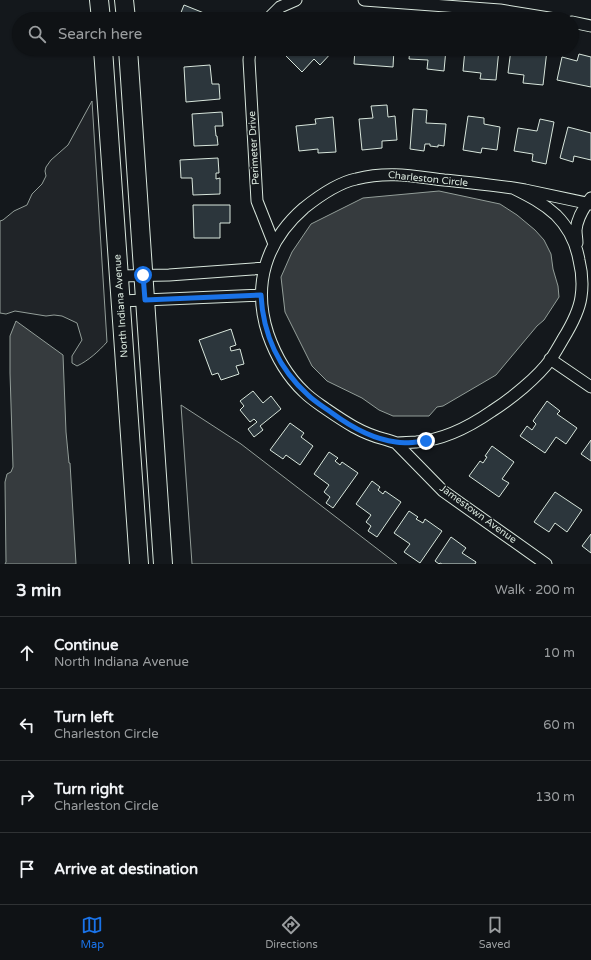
<!DOCTYPE html>
<html lang="en">
<head>
<meta charset="utf-8">
<style>
	:root { --surface:#0f1215; --page:#181b1e; --text:#f1f3f6; --muted:#9b9ea0; --line:#2f3234; --accent:#1a73e8 }
	body { margin:0; font-family:"Varela Round",sans-serif; background:var(--page); color:var(--text) }
	.stop { position:absolute; width:12px; height:12px; margin:-9px; border:3px solid #1a73e8; border-radius:50%; background:#fff }
	.stop.end { background:#1a73e8; border-color:#fff; box-shadow:0 1px 4px #0008 }
	.list { margin:0; padding:0; list-style:none }
	h2 { display:flex; justify-content:space-between; align-items:center; height:52px; margin:0; padding:0 16px; font-size:17px }
	h2 small { font-size:13px; font-weight:400; color:var(--muted) }
	.list li { display:grid; grid-template-columns:26px 1fr auto; gap:12px; align-items:center; box-sizing:border-box; height:72px; padding:0 16px; border-top:1px solid var(--line) }
	.list b { display:block; font-size:15px; white-space:nowrap }
	.list p { margin:0; font-size:13px; white-space:nowrap; color:var(--muted) }
	.list em { font-size:13px; font-style:normal; color:var(--muted) }
	.icon { flex:none; width:22px; height:22px; fill:none; stroke:currentColor; stroke-width:2; stroke-linecap:round; stroke-linejoin:round }
	.map { position:relative; flex:none; width:591px; height:564px; overflow:hidden }
	.search { position:absolute; background:var(--surface); box-shadow:0 1px 3px #0004; left:12px; right:12px; top:12px; height:44px; display:flex; align-items:center; gap:10px; box-sizing:border-box; padding:0 14px; border-radius:22px; color:var(--muted); font-size:15px }
	.sheet { height:340px; background:var(--surface) }
	nav { display:flex; justify-content:space-around; align-items:center; box-sizing:border-box; height:56px; border-top:1px solid var(--line); background:var(--surface); font-size:11px; color:var(--muted) }
	nav a { display:grid; justify-items:center; gap:2px }
	nav .on { color:var(--accent) }
	.map>svg:first-child { display:block }
</style>
</head>
<body>
<div class="map">
<svg width="591" height="564" viewBox="0 0 591 564">
	<rect width="100%" height="100%" fill="#14181c"/>
	<path fill="#202428" stroke="#939e99" d="M92,101L107,342C99,351 88,361 77,366L72,363V356L82,340L77,323L62,316L54,315L46,316L15,311L6,314L0,313V221L3,220L14,211L27,205L32,194L42,184L46,176L45,171L46,167L51,160L68,145Z
		M181,405L241,444L397,564H192Z"/>
	<path fill="#363b3e" stroke="#939e99" d="M439,191L486,201L500,204L517,215L535,230L544,240L551,254L553,269L558,286L559,297L544,320L537,326L496,375L443,406L437,407L429,416H393L379,410L362,398L327,381L312,366L285,312L281,277L292,252L311,224L363,198Z
		M16,321L63,355L66,432L69,463H70L76,564H5L6,562L5,482L7,474L11,472L13,467L10,373V336Z"/>
	<path fill="#2c363c" stroke="#d8e6dc" d="M184,5L219,19H188V18L180,15Z
		M285,49H332L334,50L320,65L314,59L302,72L282,52Z
		M355,49H394L393,67L354,64Z
		M410,49H446L444,71L427,69L428,60L409,59Z
		M465,49H499L496,80L480,79L481,73L463,71Z
		M511,49H522L521,50L527,51L528,49L547,50L543,85L523,83L524,75L508,73Z
		M579,54L591,57V87L557,80L562,57L577,61Z
		M210,65L212,84H219L220,99L186,102L184,67Z
		M387,105L388,117L395,116L397,140L382,141V148L362,150L359,119L373,118L371,106Z
		M413,109L427,110L426,123L446,124L444,146L438,145V147L430,146V144H425L424,151L410,149Z
		M222,112L223,126H215L216,136H217L218,145L194,146L192,114Z
		M468,116L484,118V124L500,127L497,150L482,148L481,153L463,150Z
		M333,117L336,152L318,153V149L299,151L296,126L316,124L315,119Z
		M540,119L554,122L546,164L532,161L533,154L514,151L518,128L537,131Z
		M568,127L591,133V160L574,156L573,162L560,158Z
		M218,158L219,173H216V179L220,178V194L193,195L192,178H181L180,160Z
		M193,205H230V223H220V238H194Z
		M231,329L236,345L230,347L231,351L240,349L244,364L236,366L239,374L221,380L218,373L212,375L199,340Z
		M253,391L263,403L271,396L281,409L260,426L263,430L254,437L248,429L257,422L254,419L250,422L240,410L244,406L240,401Z
		M547,401L560,411L557,414L577,428L566,444L556,437L545,453L520,436L527,426L532,430L536,424L533,421Z
		M290,423L304,433L301,437L313,446L300,465L286,455L283,459L270,450Z
		M591,440V461L581,454Z
		M492,446L514,462L502,479L509,483L499,497L469,476L480,461L483,463L487,457L485,456Z
		M329,452L338,458L335,461L340,465L342,462L358,473L333,508L326,503L330,497L324,492L329,485L314,474Z
		M372,481L380,487L378,490L383,494L385,491L401,502L377,537L368,531L371,526L366,522L371,515L356,504Z
		M555,492L582,510L567,532L555,523L549,532L534,522Z
		M409,511L418,517L416,519L423,523L425,519L442,531L420,563L404,552L410,544L394,533Z
		M591,534V553L582,546Z
		M451,537L466,548L462,553L476,562L475,564H442L440,563L439,564L435,561Z"/>
	<g fill="none" stroke-linecap="round" stroke-linejoin="round">
		<defs>
			<path id="minor" d="M364,0L500,10L555,19
				M268,19L280,7L296,0
				M572,22L591,26
				M250,49L249,60L257,201L274,244
				M513,188C529,196 543,203 556,215C568,227 576,243 579,260C582,272 583,284 581,297C579,312 571,326 563,339C559,346 555,353 551,359C537,378 512,398 492,411C469,427 444,440 416,442C410,442 403,443 397,443C393,442 388,440 384,439C361,433 345,422 326,409C319,404 311,399 304,392C286,375 276,357 268,334C252,285 266,241 304,208C319,196 337,183 356,179C388,171 412,176 444,180C467,182 490,185 513,188L525,190L591,204
				M577,243C577,239 576,235 576,230C577,219 584,207 591,198
				M119,276L169,275L265,268
				M121,301L261,295
				M550,359L591,387
				M396,443L443,491L546,564"/>
			<path id="primary" d="M99,0L101,19
				M124,0L126,19
				M103,49L139,564
				M128,49L163,564"/>
		</defs>
		<use href="#minor" stroke="#d8e6dc" stroke-width="13"/>
		<use href="#primary" stroke="#d8e6dc" stroke-width="20"/>
		<use href="#minor" stroke="#14181c" stroke-width="11"/>
		<use href="#primary" stroke="#14181c" stroke-width="18"/>
	</g>
	<g fill="none" stroke-linecap="round" stroke-linejoin="round">
		<path stroke="#1a73e8" stroke-width="5" d="M143,275L145,300L261,295C263,334 279,369 308,395C315,402 324,407 332,413C351,427 372,439 396,442C405,444 417,442 426,441"/>
	</g>
	<g text-anchor="middle" dominant-baseline="central" stroke-width="3" stroke-linejoin="round" paint-order="stroke">
		<g font-size="10" fill="#d8e6dc" stroke="#14181c">
			<text transform="translate(254 148) rotate(-93)">Perimeter Drive</text>
			<text transform="translate(428 179) rotate(6)">Charleston Circle</text>
			<text transform="translate(121 306) rotate(-94)">North Indiana Avenue</text>
			<text transform="translate(478 514) rotate(36)">Jamestown Avenue</text>
		</g>
	</g>
</svg>
<div class="stop" style="left:143px;top:275px"></div>
<div class="stop end" style="left:426px;top:441px"></div>
<div class="search"><svg class="icon" aria-label="search" viewBox="0 0 24 24"><circle cx="10" cy="10" r="6"/><path d="M15 15l6 6"/></svg>Search here</div>
</div>
<section class="sheet">
<h2>3 min<small>Walk · 200 m</small></h2>
<ul class="list">
<li><svg class="icon" aria-label="ahead" viewBox="0 0 24 24"><path d="M12 20V5M6 11l6-6 6 6"/></svg><div><b>Continue</b><p>North Indiana Avenue</p></div><em>10 m</em></li>
<li><svg class="icon" aria-label="left" viewBox="0 0 24 24"><path d="M17 20v-9H6M10 6l-5 5 5 5"/></svg><div><b>Turn left</b><p>Charleston Circle</p></div><em>60 m</em></li>
<li><svg class="icon" aria-label="right" viewBox="0 0 24 24"><path d="M7 20v-9h11M14 6l5 5-5 5"/></svg><div><b>Turn right</b><p>Charleston Circle</p></div><em>130 m</em></li>
<li><svg class="icon" aria-label="arrive" viewBox="0 0 24 24"><path d="M6 21V4h12l-3 4 3 4H6"/></svg><div><b>Arrive at destination</b></div></li>
</ul>
</section>
<nav>
<a class="on"><svg class="icon" aria-label="map" viewBox="0 0 24 24"><path d="M3 6l6-2 6 2 6-2v14l-6 2-6-2-6 2zM9 4v14M15 6v14"/></svg>Map</a>
<a><svg class="icon" aria-label="directions" viewBox="0 0 24 24"><path d="M12 3l9 9-9 9-9-9zM9 14v-3h6M13 9l2 2-2 2"/></svg>Directions</a>
<a><svg class="icon" aria-label="saved" viewBox="0 0 24 24"><path d="M7 4h10v16l-5-4-5 4z"/></svg>Saved</a>
</nav>
</body>
</html>
